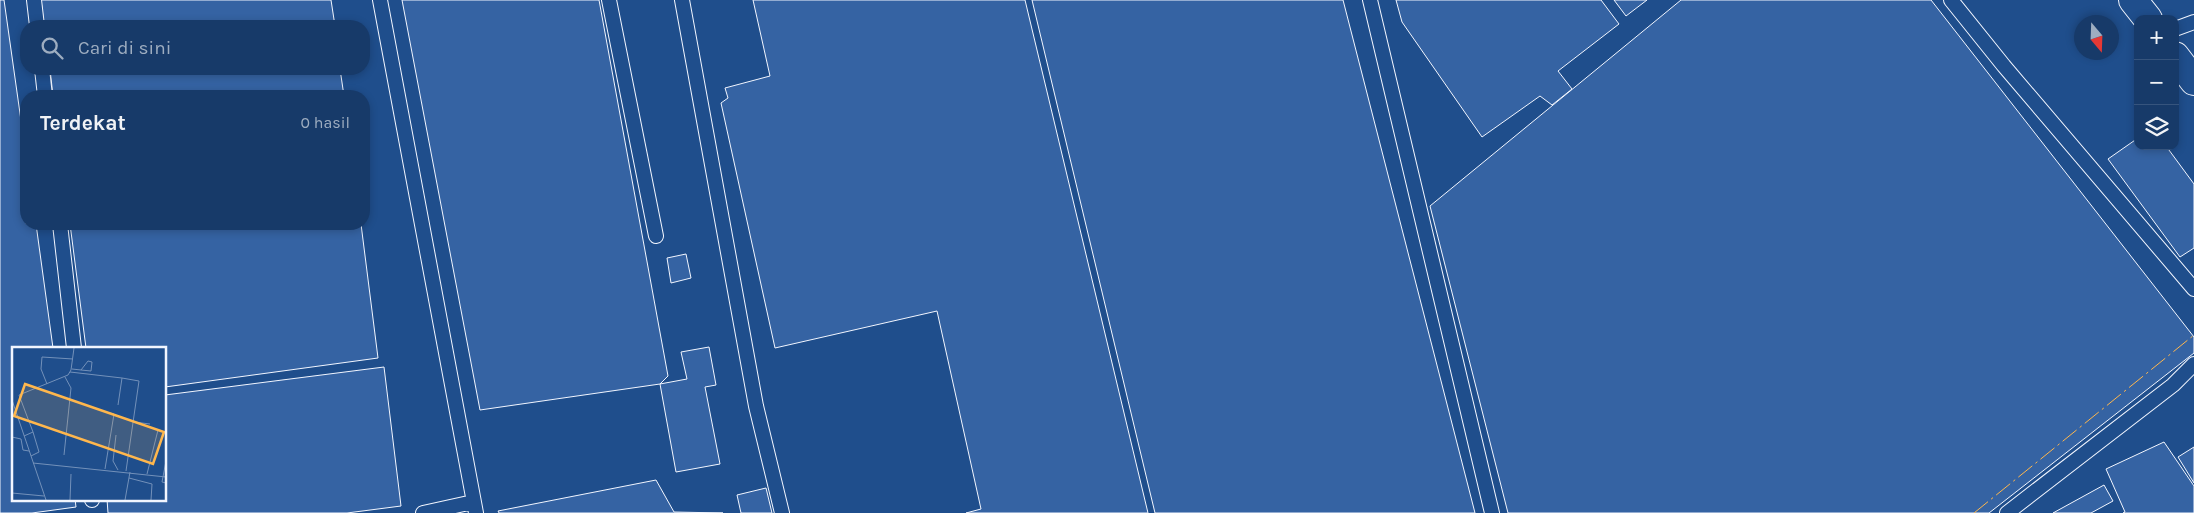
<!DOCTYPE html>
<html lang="id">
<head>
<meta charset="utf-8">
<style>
	:root { --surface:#173a69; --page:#20416f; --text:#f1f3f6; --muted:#9eadc0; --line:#36547d }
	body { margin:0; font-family:Karla,sans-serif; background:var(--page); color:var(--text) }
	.controls { position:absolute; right:15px; top:15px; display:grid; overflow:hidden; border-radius:10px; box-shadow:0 2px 8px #0003 }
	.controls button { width:45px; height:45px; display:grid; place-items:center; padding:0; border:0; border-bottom:1px solid var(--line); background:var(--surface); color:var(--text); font:25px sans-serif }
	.compass { position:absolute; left:2074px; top:15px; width:45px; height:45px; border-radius:50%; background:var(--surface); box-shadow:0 2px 8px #0003; rotate:161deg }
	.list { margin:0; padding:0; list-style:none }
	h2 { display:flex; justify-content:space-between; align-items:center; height:65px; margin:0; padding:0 20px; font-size:21px }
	h2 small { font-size:16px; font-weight:400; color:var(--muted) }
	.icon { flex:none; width:28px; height:28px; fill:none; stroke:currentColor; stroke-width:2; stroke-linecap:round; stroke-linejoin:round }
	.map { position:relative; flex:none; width:2194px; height:513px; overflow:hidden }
	.search { position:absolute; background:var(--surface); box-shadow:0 2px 8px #0003; left:20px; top:20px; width:350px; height:55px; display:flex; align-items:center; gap:12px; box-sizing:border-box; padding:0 18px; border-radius:20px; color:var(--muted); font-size:19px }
	.panel { position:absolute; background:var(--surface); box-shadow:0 2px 8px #0003; left:20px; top:90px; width:350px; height:140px; border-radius:20px }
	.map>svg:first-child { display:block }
</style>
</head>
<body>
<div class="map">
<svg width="2194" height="513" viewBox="0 0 2194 513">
	<rect width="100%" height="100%" fill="#1f4e8c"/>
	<path fill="#3563a3" stroke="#f2f6ff" d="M0,0H4L26,156V224H36L53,348H14V499H75L76,507L32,513H0Z
		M41,0H331L335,26H44Z
		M402,0H599L668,376L660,384L480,410Z
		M753,0H1025L1148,513H966L981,509L937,311L775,348L721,103L728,98L725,88L770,76Z
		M1032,0H1343L1475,513H1155Z
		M1396,0H1601L1619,24L1558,71L1572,89L1552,105L1540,96L1482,137L1402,22Z
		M1614,0H1647L1626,16Z
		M1681,0H1931L2194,337V353L1989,513H1508L1430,206Z
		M50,69H340L344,96H53Z
		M2138,138V146H2166L2194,184V248L2180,257L2108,159Z
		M70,224H361L378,358L165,387V348H86Z
		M686,254L691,278L671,283L667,258Z
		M709,347L716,385L705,387L720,464L676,472L660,384L687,379L681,352Z
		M384,367L401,506L347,513H108L107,499H165V395Z
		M2164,442L2194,486V513H2123L2125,512L2106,469Z
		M2194,447V483L2178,457Z
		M656,480L674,512L723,513H499L498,511Z
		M2104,485L2113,501L2091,513H2053Z
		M766,488L772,513H741L737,495Z"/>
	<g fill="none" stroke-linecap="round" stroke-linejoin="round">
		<defs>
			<path id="lane" d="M34,0L37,26
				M380,0L476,513
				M609,0L656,236
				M682,0L756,406L782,513
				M1370,0L1492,513
				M1951,0L2004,66L2194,289
				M2175,29L2194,22
				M42,69L45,96
				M60,224L74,348
				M92,499V500
				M423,513L473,502
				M2007,513L2173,385L2194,364"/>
			<path id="primary" d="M2133,0L2148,19
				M2175,56L2194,81"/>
		</defs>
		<use href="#lane" stroke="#f2f6ff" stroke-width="16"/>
		<use href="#primary" stroke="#f2f6ff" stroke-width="30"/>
		<use href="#lane" stroke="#1f4e8c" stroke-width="14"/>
		<use href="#primary" stroke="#1f4e8c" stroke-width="28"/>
		<path stroke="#ffb74d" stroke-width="1" stroke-dasharray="18 4 2.5 4" stroke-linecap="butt" d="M1974,513L2194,335"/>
	</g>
	<g transform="translate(12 347)">
		<rect width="154" height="154" fill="#1f4e8c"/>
		<path fill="none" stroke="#7391ba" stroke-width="1" d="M60,22L69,23L76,14L80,15L79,24L69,23M58,25L110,31L106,58M110,31L127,34L114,124M35,37L29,22L30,10L61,12M0,53L34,153M122,75L138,77M104,88L101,114L106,123M12,89L21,85L7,48L56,28L59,23L62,1M0,90L9,92L11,103L17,104M52,108L59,41L53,30M19,109L27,105L21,85M154,114L150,135L154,136M21,116L154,130M93,122L102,67L98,66M135,127L146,83M117,131L140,137L139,153M0,146L32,149M58,153L59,127M113,153L118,125"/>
		<path fill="#ffb74d" fill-opacity="0.15" stroke="#ffb74d" stroke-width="2.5" d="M13,37L152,85L141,117L2,69Z"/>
		<rect width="154" height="154" fill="none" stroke="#f2f6ff" stroke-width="2.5"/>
	</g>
</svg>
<div class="controls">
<button>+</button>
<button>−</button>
<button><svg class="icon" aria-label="layers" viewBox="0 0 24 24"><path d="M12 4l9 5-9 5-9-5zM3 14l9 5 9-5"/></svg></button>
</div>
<svg class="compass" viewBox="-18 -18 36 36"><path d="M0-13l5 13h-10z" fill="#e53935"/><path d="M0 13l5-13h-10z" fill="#9eadc0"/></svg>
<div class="search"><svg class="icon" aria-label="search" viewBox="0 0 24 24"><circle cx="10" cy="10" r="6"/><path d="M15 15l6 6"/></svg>Cari di sini</div>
<section class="panel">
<h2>Terdekat<small>0 hasil</small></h2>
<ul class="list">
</ul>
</section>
</div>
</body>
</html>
